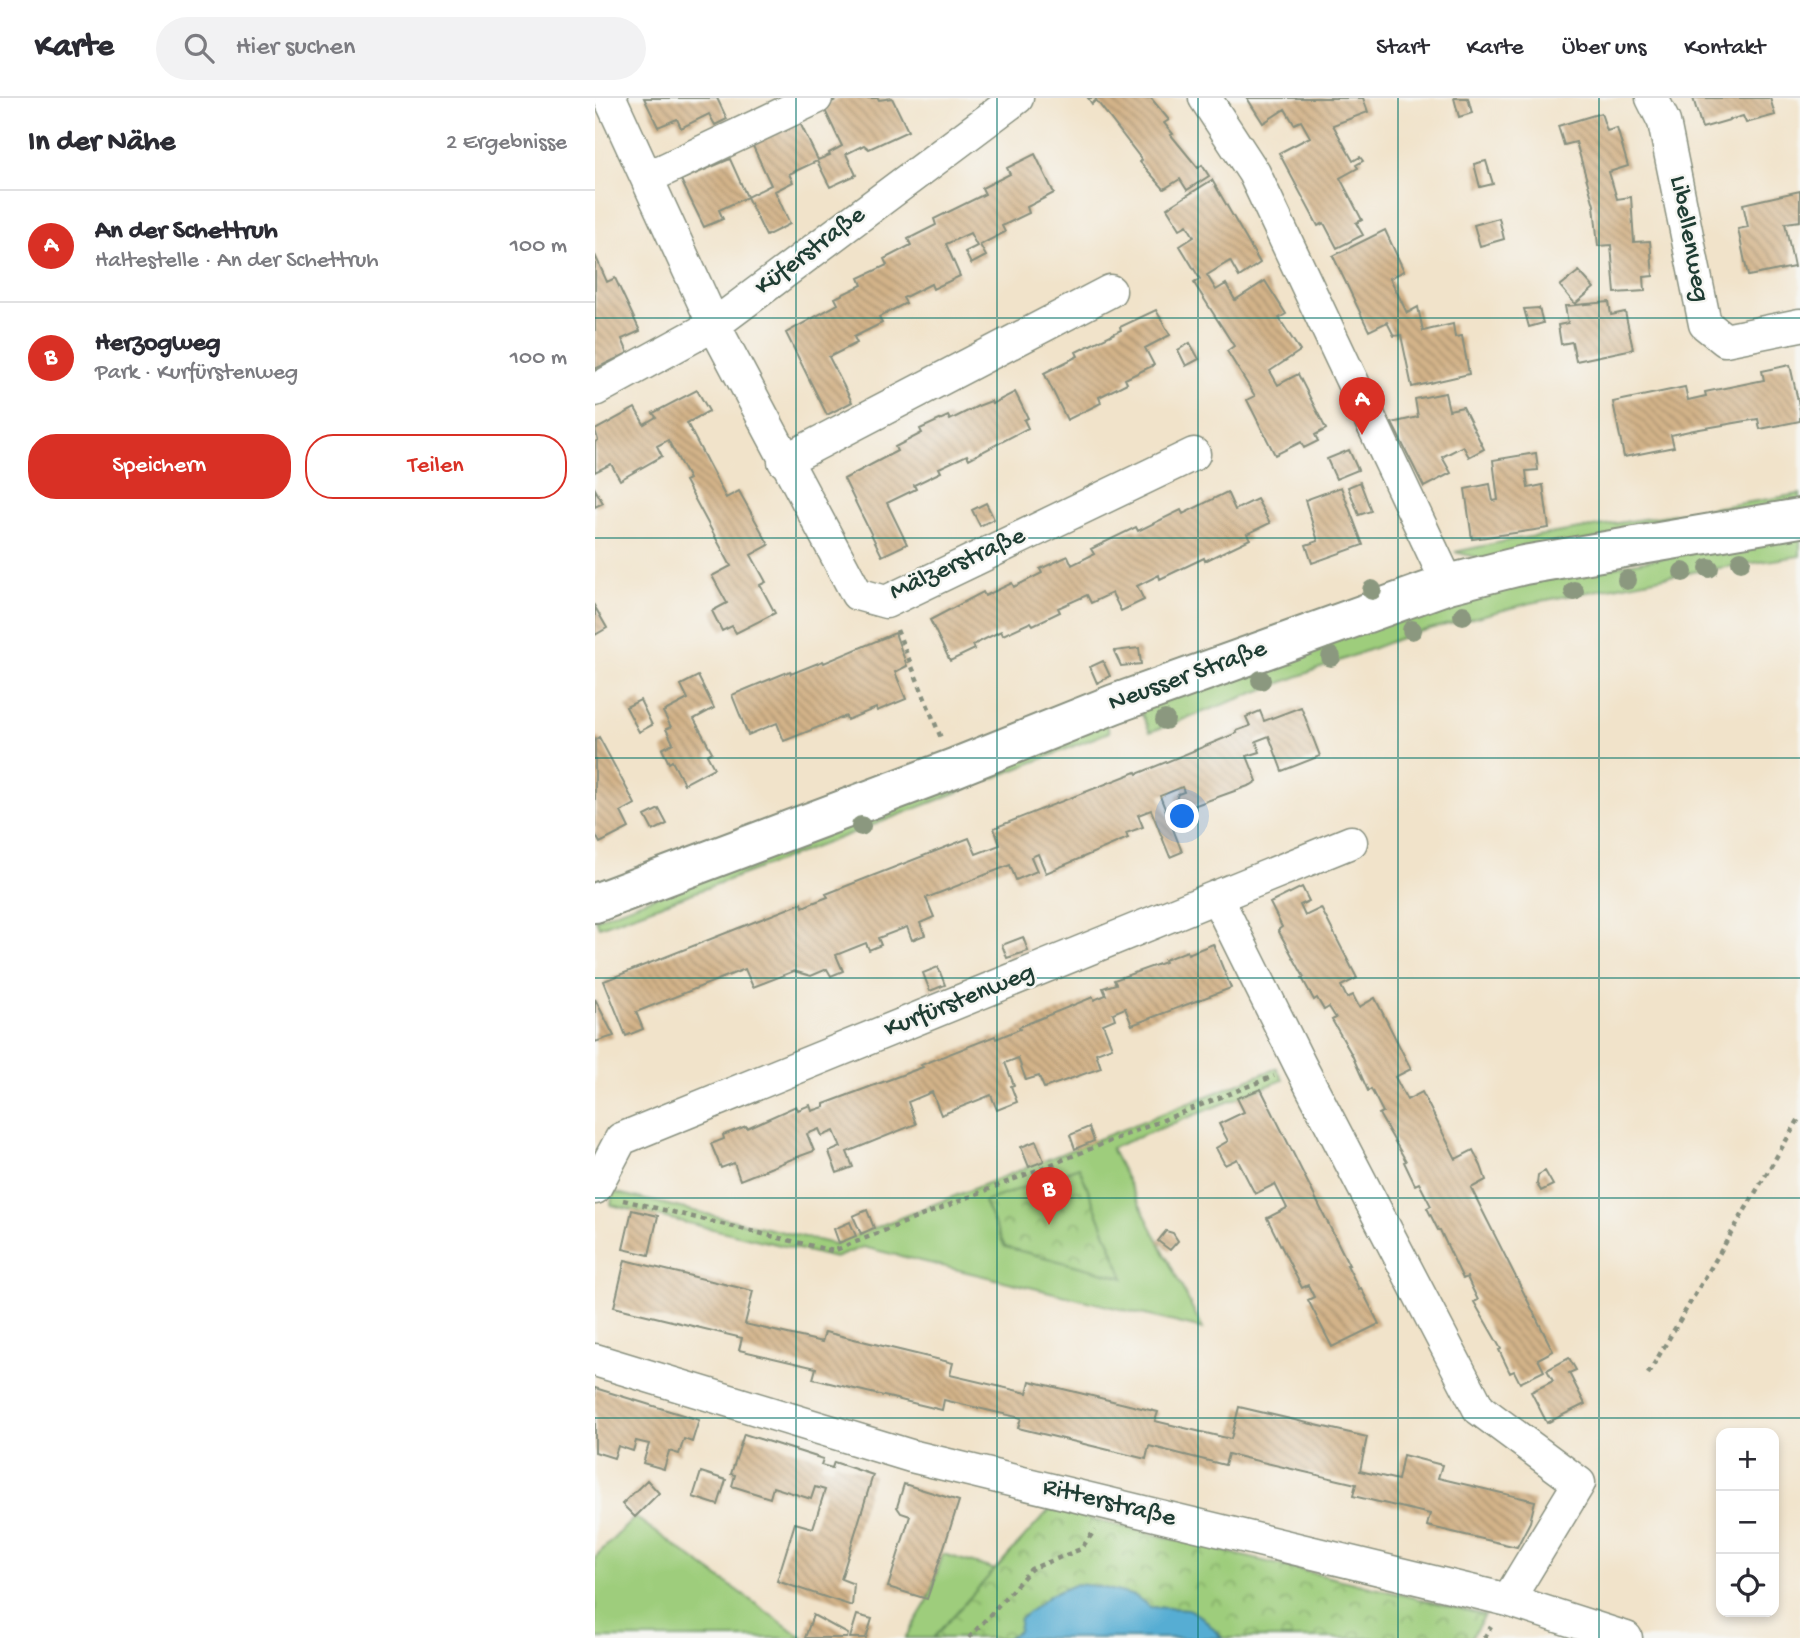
<!DOCTYPE html>
<html lang="de">
<head>
<meta charset="utf-8">
<style>
	:root { --surface:#fff; --page:#f2f2f3; --text:#2b2b33; --muted:#7c7c81; --line:#e1e1e2; --accent:#d93025 }
	body { margin:0; font-family:"Gochi Hand",sans-serif; background:var(--page); color:var(--text) }
	.controls { position:absolute; right:21px; bottom:21px; display:grid; overflow:hidden; border-radius:14px; box-shadow:0 4px 10px #0003 }
	.controls button { width:63px; height:63px; display:grid; place-items:center; padding:0; border:0; border-bottom:2px solid var(--line); background:var(--surface); color:var(--text); font:35px sans-serif }
	.you { position:absolute; left:588px; top:719px; width:24px; height:24px; margin:-18px; border:5px solid #fff; border-radius:50%; background:#1a73e8; box-shadow:0 0 0 10px #1a73e833 }
	.badge { display:grid; place-items:center; width:46px; height:46px; border-radius:50%; background:var(--accent); color:#fff; font-size:23px; font-weight:700 }
	.pin { position:absolute; translate:-50% -58px; filter:drop-shadow(0 2px 4px #0008) }
	.pin::after { content:''; position:absolute; top:37px; width:24px; height:21px; background:inherit; clip-path:polygon(0 0,100% 0,50% 100%) }
	.list { margin:0; padding:0; list-style:none }
	h2 { display:flex; justify-content:space-between; align-items:center; height:91px; margin:0; padding:0 28px; font-size:30px }
	h2 small { font-size:23px; font-weight:400; color:var(--muted) }
	.list li { display:grid; grid-template-columns:46px 1fr auto; gap:21px; align-items:center; box-sizing:border-box; height:112px; padding:0 28px; border-top:2px solid var(--line) }
	.list b { display:block; font-size:26px; white-space:nowrap }
	.list p { margin:0; font-size:23px; white-space:nowrap; color:var(--muted) }
	.list em { font-size:23px; font-style:normal; color:var(--muted) }
	.actions { display:flex; gap:14px; padding:21px 28px }
	.actions a { flex:1; padding:16px 0; border:2px solid var(--accent); border-radius:28px; text-align:center; font-size:24px; color:var(--accent) }
	.actions .main { background:var(--accent); color:#fff }
	.icon { flex:none; width:38px; height:38px; fill:none; stroke:currentColor; stroke-width:2; stroke-linecap:round; stroke-linejoin:round }
	.map { position:relative; flex:none; width:1205px; height:1540px; overflow:hidden }
	header { display:flex; align-items:center; gap:42px; box-sizing:border-box; height:98px; padding:0 35px; background:var(--surface); border-bottom:2px solid var(--line) }
	header strong { font-size:33px }
	nav { display:flex; gap:38px; margin-inline-start:auto; font-size:24px }
	.search { width:490px; height:63px; background:var(--page); display:flex; align-items:center; gap:18px; box-sizing:border-box; padding:0 24px; border-radius:38px; color:var(--muted); font-size:26px }
	main { display:flex }
	aside { flex:1; background:var(--surface) }
	.map>svg:first-child { display:block }
</style>
</head>
<body>
<header>
<strong>Karte</strong>
<div class="search"><svg class="icon" aria-label="search" viewBox="0 0 24 24"><circle cx="10" cy="10" r="6"/><path d="M15 15l6 6"/></svg>Hier suchen</div>
<nav><a>Start</a><a>Karte</a><a>Über uns</a><a>Kontakt</a></nav>
</header>
<main>
<aside>
<h2>In der Nähe<small>2 Ergebnisse</small></h2>
<ul class="list">
<li><span class="badge">A</span><div><b>An der Schettruh</b><p>Haltestelle · An der Schettruh</p></div><em>100 m</em></li>
<li><span class="badge">B</span><div><b>Herzogweg</b><p>Park · Kurfürstenweg</p></div><em>100 m</em></li>
</ul>
<div class="actions"><a class="main">Speichern</a><a>Teilen</a></div>
</aside>
<div class="map">
<svg width="1205" height="1540" viewBox="0 0 1205 1540">
	<defs>
		<pattern id="park-crowns" width="20" height="18" patternUnits="userSpaceOnUse" patternTransform="scale(1.75)"><rect width="20" height="18" fill="#9ecd7b"/><path d="M2 6a3 3 0 1 1 6 0M12 15a3 3 0 1 1 6 0" fill="none" stroke="#80a866"/></pattern>
		<pattern id="building-back-hatch" width="6" height="6" patternUnits="userSpaceOnUse" patternTransform="scale(1.75)"><rect width="6" height="6" fill="#d3b389"/><path d="M-1 5l2 2M0 0l6 6M5-1l2 2" fill="none" stroke="#ab9371"/></pattern>
	</defs>
	<rect width="100%" height="100%" fill="#f6f6f2"/>
	<filter id="ink" filterUnits="userSpaceOnUse"><feTurbulence type="fractalNoise" baseFrequency=".0143" numOctaves="2"/><feDisplacementMap in="SourceGraphic" scale="14" xChannelSelector="R" yChannelSelector="G"/><feConvolveMatrix kernelMatrix="1 2 1 2 8 2 1 2 1" color-interpolation-filters="sRGB"/></filter>
	<filter id="wash" filterUnits="userSpaceOnUse"><feTurbulence type="fractalNoise" baseFrequency=".00686" numOctaves="4" result="noise"/><feDisplacementMap in="SourceGraphic" scale="28" xChannelSelector="R" yChannelSelector="G"/><feGaussianBlur stdDeviation="1.57" result="paint"/><feColorMatrix in="noise" values="0 0 0 0 0 0 0 0 0 0 0 0 0 0 0 0 0 1.4 0 .05"/><feComposite in="paint" operator="in"/></filter>
	<g filter="url(#wash)">
		<rect width="100%" height="100%" fill="#f1e3ca"/>
		<path fill="#9ecd7b" stroke="#5e8558" stroke-width="2" d="M1205,396V405L888,461L860,454L916,442Z
			M1205,434V458L1091,475L936,505L816,536L555,634L545,612L866,497Z
			M511,625L514,634C345,702 175,768 4,829L1,821Z
			M682,970L688,982L516,1050L608,1231L268,1149L240,1160L16,1107L18,1094L239,1146Z
			M40,1419L208,1540H0V1459Z
			M348,1456L401,1472L338,1540H310L333,1502Z"/>
		<path fill="url(#park-crowns)" stroke="#5e8558" stroke-width="2" d="M484,1069L529,1180L410,1149L389,1104Z
			M455,1411L890,1517L876,1540H627L608,1520L593,1511L555,1509L540,1498L501,1488L412,1540H338Z"/>
		<path fill="#56add3" stroke="#3a7584" stroke-width="2" d="M481,1486L501,1488L540,1498L555,1509L593,1511L608,1520L627,1540H412L423,1533L425,1521L455,1497Z"/>
		<g id="blocks">
			<path fill="url(#building-back-hatch)" d="M49,0H122L132,21L120,27L114,16L86,30L82,21L63,29Z
				M245,0H283L284,2L297,0L313,33L274,51L269,47L251,56L261,77L235,89L222,63L194,76L198,84L180,93L195,126L171,138L152,99L124,112L128,121L109,129L86,82L135,61L152,99L176,87L157,46L205,25L223,62L235,57L234,55L247,48L228,8Z
				M493,0H556L574,22L569,25L578,36L576,37L603,70L607,67L614,78L592,92L585,81L569,91L545,64L547,62L501,2L497,6Z
				M652,0H768L773,14L738,27L758,63L765,59L768,63L761,67L763,70L745,80L767,122L761,125L768,137L742,150L729,125L723,128L684,55L715,39L706,23L699,26L690,11L668,25Z
				M859,0H873L877,15L864,19Z
				M1098,0H1175L1180,17L1151,25L1148,18L1107,30Z
				M1006,15L1012,33L1022,30L1033,68L1014,74L1022,101L1036,99L1039,144L1055,143L1058,178L1049,179L1050,193L1020,195L1016,147L1003,148L999,107L981,44L969,47L963,28Z
				M440,56L459,95L432,109L434,115L407,128L410,134L385,147L391,158L376,166L370,154L382,148L375,135L351,146L365,178L338,191L336,186L308,200L311,205L284,219L287,225L259,239L262,245L234,259L257,304L232,317L191,235L243,206L240,200L267,187L264,180L292,167L289,161L316,147L313,141L341,127L339,121L390,96L387,90L415,76L412,70Z
				M891,63L898,86L885,89L879,66Z
				M617,82L665,165L644,179L635,163L612,177L621,192L631,186L640,202L670,183L691,216L684,220L705,253L675,273L683,287L703,276L731,331L720,337L723,343L709,350L706,344L680,357L652,302L660,298L632,253L639,248L599,185L605,181L585,148L599,139L592,127L585,131L572,110Z
				M1205,93V123L1190,125L1199,169L1153,178L1143,131L1153,129L1148,106Z
				M904,120L909,141L885,148L879,127Z
				M790,132L809,173L795,180L812,215L823,209L828,233L858,226L860,239L867,238L874,276L817,289L806,237L799,238L792,224L774,233L738,158Z
				M0,157L12,184L20,180L45,233L27,241L33,255L0,271Z
				M984,173L999,190L980,206L965,188Z
				M1014,204L1016,217L1030,214L1038,251L981,263L977,244L966,246L963,227L973,225L970,208Z
				M944,210L948,225L934,229L929,211Z
				M561,212L575,237L550,250L559,267L530,281L532,285L504,299L506,305L472,322L449,275L483,258L481,254L526,232L525,229Z
				M595,245L604,261L591,268L583,252Z
				M1195,267L1205,312V323L1165,331L1163,321L1099,332L1076,337L1079,349L1029,359L1018,304L1090,289L1093,302L1111,298L1110,294L1169,282L1167,273Z
				M102,292L114,313L92,325L131,400L144,393L174,447L156,457L171,484L165,487L180,515L141,535L137,528L127,533L117,513L132,505L117,478L136,468L90,383L94,381L73,342L62,348L67,358L25,382L16,366L0,374V344L3,342L0,332L40,310L49,326L61,319L58,315Z
				M420,294L433,320L429,322L433,330L374,361L372,357L344,370L346,374L319,387L321,391L292,405L312,446L287,458L249,381L302,353L300,349L327,335L325,331L353,318L355,322L383,308L396,303L397,306Z
				M850,295L854,312L868,309L889,351L874,359L868,348L847,359L856,375L829,389L797,325L823,319L820,301Z
				M754,352L763,372L741,381L732,361Z
				M941,355L943,372L931,373L933,390L948,387L954,430L877,441L870,391L895,386L898,403L903,402L898,362Z
				M765,384L776,413L764,417L753,389Z
				M746,389L768,447L717,465L711,447L723,443L710,402Z
				M0,391L8,405L0,409Z
				M632,394L640,412L662,401L675,425L652,436L655,441L632,452L610,463L609,460L565,481L564,477L542,488L549,502L526,513L517,495L496,505L492,497L463,510L465,514L438,527L436,524L408,537L406,533L378,547L380,551L355,563L335,522L388,494L390,498L417,485L419,489L447,475L445,471L473,458L477,467L499,456L496,451L541,429L543,433L586,412L588,416Z
				M391,405L399,421L385,428L377,412Z
				M0,509L12,530L0,537Z
				M300,535L312,568L300,574L311,601L282,613L281,610L252,622L251,618L189,643L182,625L153,637L137,597L195,573L196,576L228,563L229,565Z
				M544,550L546,566L526,568L519,553Z
				M508,563L515,578L502,585L495,569Z
				M103,578L119,610L99,621L117,654L112,657L119,670L89,686L77,663L74,665L67,651L78,645L71,631L76,629L68,614L93,601L86,587Z
				M45,602L57,627L44,634L31,609Z
				M706,609L725,658L687,673L674,638L661,643L665,654L652,658L662,683L656,687L590,711L584,709L581,702L583,696L589,694L587,689L565,698L587,754L575,759L556,712L543,717L548,729L531,735L533,740L451,775L443,756L436,759L442,773L421,782L415,767L331,800L339,819L325,825L330,837L317,842L312,829L283,840L286,847L274,852L271,845L241,857L248,873L236,878L232,871L216,878L199,873L158,889L150,871L41,914L48,931L31,938L9,883L207,805L208,809L220,804L233,799L231,796L374,740L381,756L405,747L399,730L541,674L542,676L642,635L641,633L655,628L651,619L665,613L669,623Z
				M4,639L40,706L26,714L34,730L5,745L0,736V642Z
				M64,711L72,726L58,733L50,718Z
				M707,789L714,803L705,807L710,818L726,810L762,880L746,888L752,900L758,897L764,909L780,900L816,971L800,979L812,1002L827,994L861,1061L878,1052L886,1068L891,1082L876,1090L958,1253L943,1261L949,1273L925,1285L919,1273L915,1275L904,1252L906,1251L879,1204L883,1202L877,1190L872,1179L868,1181L845,1132H843L832,1110L836,1108L824,1085L820,1087L809,1064L811,1063L784,1016L788,1014L776,991L773,993L757,957L737,922L741,920L734,909L729,912L722,900L719,902L707,880L709,879L683,832L687,829L675,805Z
				M428,839L433,853L412,860L407,847Z
				M618,846L636,890L537,927L530,910L518,915L520,921L508,926L517,949L501,955L506,970L449,990L444,978L431,982L423,960L410,965L419,987L416,988L422,1004L402,1012L396,997L346,1017L337,994L313,1004L321,1026L252,1054L258,1069L242,1075L234,1054L246,1049L239,1033L227,1038L224,1031L212,1036L219,1053L197,1061L145,1082L139,1065L126,1070L116,1046L129,1041L128,1037L151,1028L152,1030L201,1008L203,1012L215,1007L217,1013L229,1009V1006L328,969L326,967L400,938L401,941L425,931L424,929L498,899L499,902L511,897L508,890L521,886L519,882L570,864L569,862L592,853L593,856Z
				M343,869L350,887L335,893L328,875Z
				M0,901L19,938L0,944Z
				M666,991L754,1167H752L764,1191L766,1190L784,1226L737,1249L713,1202L719,1199L713,1187L707,1190L672,1120L692,1110L680,1086L660,1096L642,1061L630,1067L621,1050L633,1043L624,1026L649,1014L642,1000Z
				M494,1029L499,1043L480,1051L475,1037Z
				M441,1043L449,1063L434,1069L426,1049Z
				M950,1073L958,1087L946,1093L942,1086L943,1077Z
				M37,1112L63,1118L54,1157L28,1151Z
				M272,1112L279,1130L266,1136L258,1118Z
				M255,1124L261,1138L244,1145L239,1131Z
				M571,1133L578,1135L583,1143L575,1152L563,1143Z
				M30,1162L158,1193L150,1226L227,1244L230,1234L358,1265L355,1277L432,1295L435,1283L563,1314L560,1323L636,1341L644,1309L772,1339L765,1373L803,1382L808,1357L847,1367L843,1380L940,1403L935,1424L922,1449L832,1428L835,1416L758,1398L761,1386L633,1356L630,1367L554,1348L551,1361L423,1330L426,1320L387,1311L349,1302L347,1312L218,1281L221,1270L144,1252L147,1240L19,1209Z
				M974,1260L981,1272L974,1275L990,1306L952,1325L936,1294L958,1283L952,1272Z
				M0,1290L104,1322L97,1344L89,1341L84,1356L74,1353L69,1371L48,1365L54,1346L41,1343L38,1353L23,1348L19,1360L0,1354Z
				M149,1336L228,1361L226,1367L237,1370L239,1364L278,1377L246,1481L259,1486L257,1508L182,1483L200,1425L218,1430L230,1392L220,1389L216,1401L178,1389L175,1400L137,1388L140,1377L136,1376Z
				M106,1374L131,1382L123,1407L98,1399Z
				M52,1382L64,1395L40,1419L27,1406Z
				M309,1386L364,1403L332,1501L293,1489L315,1418L306,1415L302,1409Z
				M218,1517L253,1536L252,1540H210Z
				M262,1517L277,1521L271,1540H255Z"/>
		</g>
	</g>
	<g filter="url(#ink)">
		<use href="#blocks" fill-opacity="0" stroke="#88907f" stroke-width="2"/>
		<g fill="none" stroke-linecap="round" stroke-linejoin="round">
			<defs>
				<path id="minor" d="M15,0L119,227L262,496L291,504L599,356
					M610,0L659,75L853,486
					M1057,0L1069,24L1110,226L1130,242L1205,227
					M52,80L221,0
					M0,292L119,227L422,0
					M189,363L515,193
					M622,800L705,967L884,1311L984,1385L913,1502
					M0,1090L26,1041L756,744
					M0,1262L316,1358L913,1502L1031,1540"/>
				<path id="tertiary" d="M0,805L359,670L519,606L853,486L929,467L1205,420"/>
			</defs>
			<use href="#minor" stroke="#88907f" stroke-width="35"/>
			<use href="#tertiary" stroke="#88907f" stroke-width="42"/>
			<path stroke="#88907f" stroke-width="4.5" stroke-dasharray="5 5" stroke-linecap="butt" d="M302,532L346,640
				M28,1102L238,1153L679,978
				M1053,1276L1205,1019
				M374,1540L436,1471L486,1451L500,1432
				M889,1540L896,1529"/>
			<use href="#minor" stroke="#fff" stroke-width="32"/>
			<use href="#tertiary" stroke="#fff" stroke-width="38"/>
		</g>
		<g fill="#8b987f">
			<circle cx="1146" cy="463" r="10"/>
			<circle cx="1114" cy="470" r="10"/>
			<circle cx="1088" cy="474" r="10"/>
			<circle cx="1032" cy="482" r="10"/>
			<circle cx="777" cy="492" r="10"/>
			<circle cx="979" cy="493" r="10"/>
			<circle cx="868" cy="517" r="10"/>
			<circle cx="817" cy="532" r="10"/>
			<circle cx="736" cy="559" r="10"/>
			<circle cx="666" cy="582" r="10"/>
			<circle cx="570" cy="622" r="10"/>
			<circle cx="266" cy="728" r="10"/>
		</g>
	</g>
	<path fill="none" stroke="#0f766e" stroke-width="2" stroke-opacity="0.55" d="M201,0V1540M402,0V1540M603,0V1540M803,0V1540M1004,0V1540M0,220H1205M0,440H1205M0,660H1205M0,880H1205M0,1100H1205M0,1320H1205"/>
	<g text-anchor="middle" dominant-baseline="central" stroke-width="5" stroke-linejoin="round" paint-order="stroke">
		<g font-size="26" fill="#1f3d34" stroke="#f6f6f2">
			<text transform="translate(1093 141) rotate(79)">Libellenweg</text>
			<text transform="translate(216 154) rotate(-37)">Küferstraße</text>
			<text transform="translate(363 467) rotate(-24)">Mälzerstraße</text>
			<text transform="translate(593 579) rotate(-20)">Neusser Straße</text>
			<text transform="translate(365 904) rotate(-22)">Kurfürstenweg</text>
			<text transform="translate(514 1406) rotate(14)">Ritterstraße</text>
		</g>
	</g>
</svg>
<div class="controls">
<button>+</button>
<button>−</button>
<button><svg class="icon" aria-label="locate" viewBox="0 0 24 24"><circle cx="12" cy="12" r="6"/><path d="M12 2v4M12 18v4M2 12h4M18 12h4"/></svg></button>
</div>
<div class="you"></div>
<div class="pin badge" style="left:767px;top:337px">A</div>
<div class="pin badge" style="left:454px;top:1127px">B</div>
</div>
</main>
</body>
</html>
